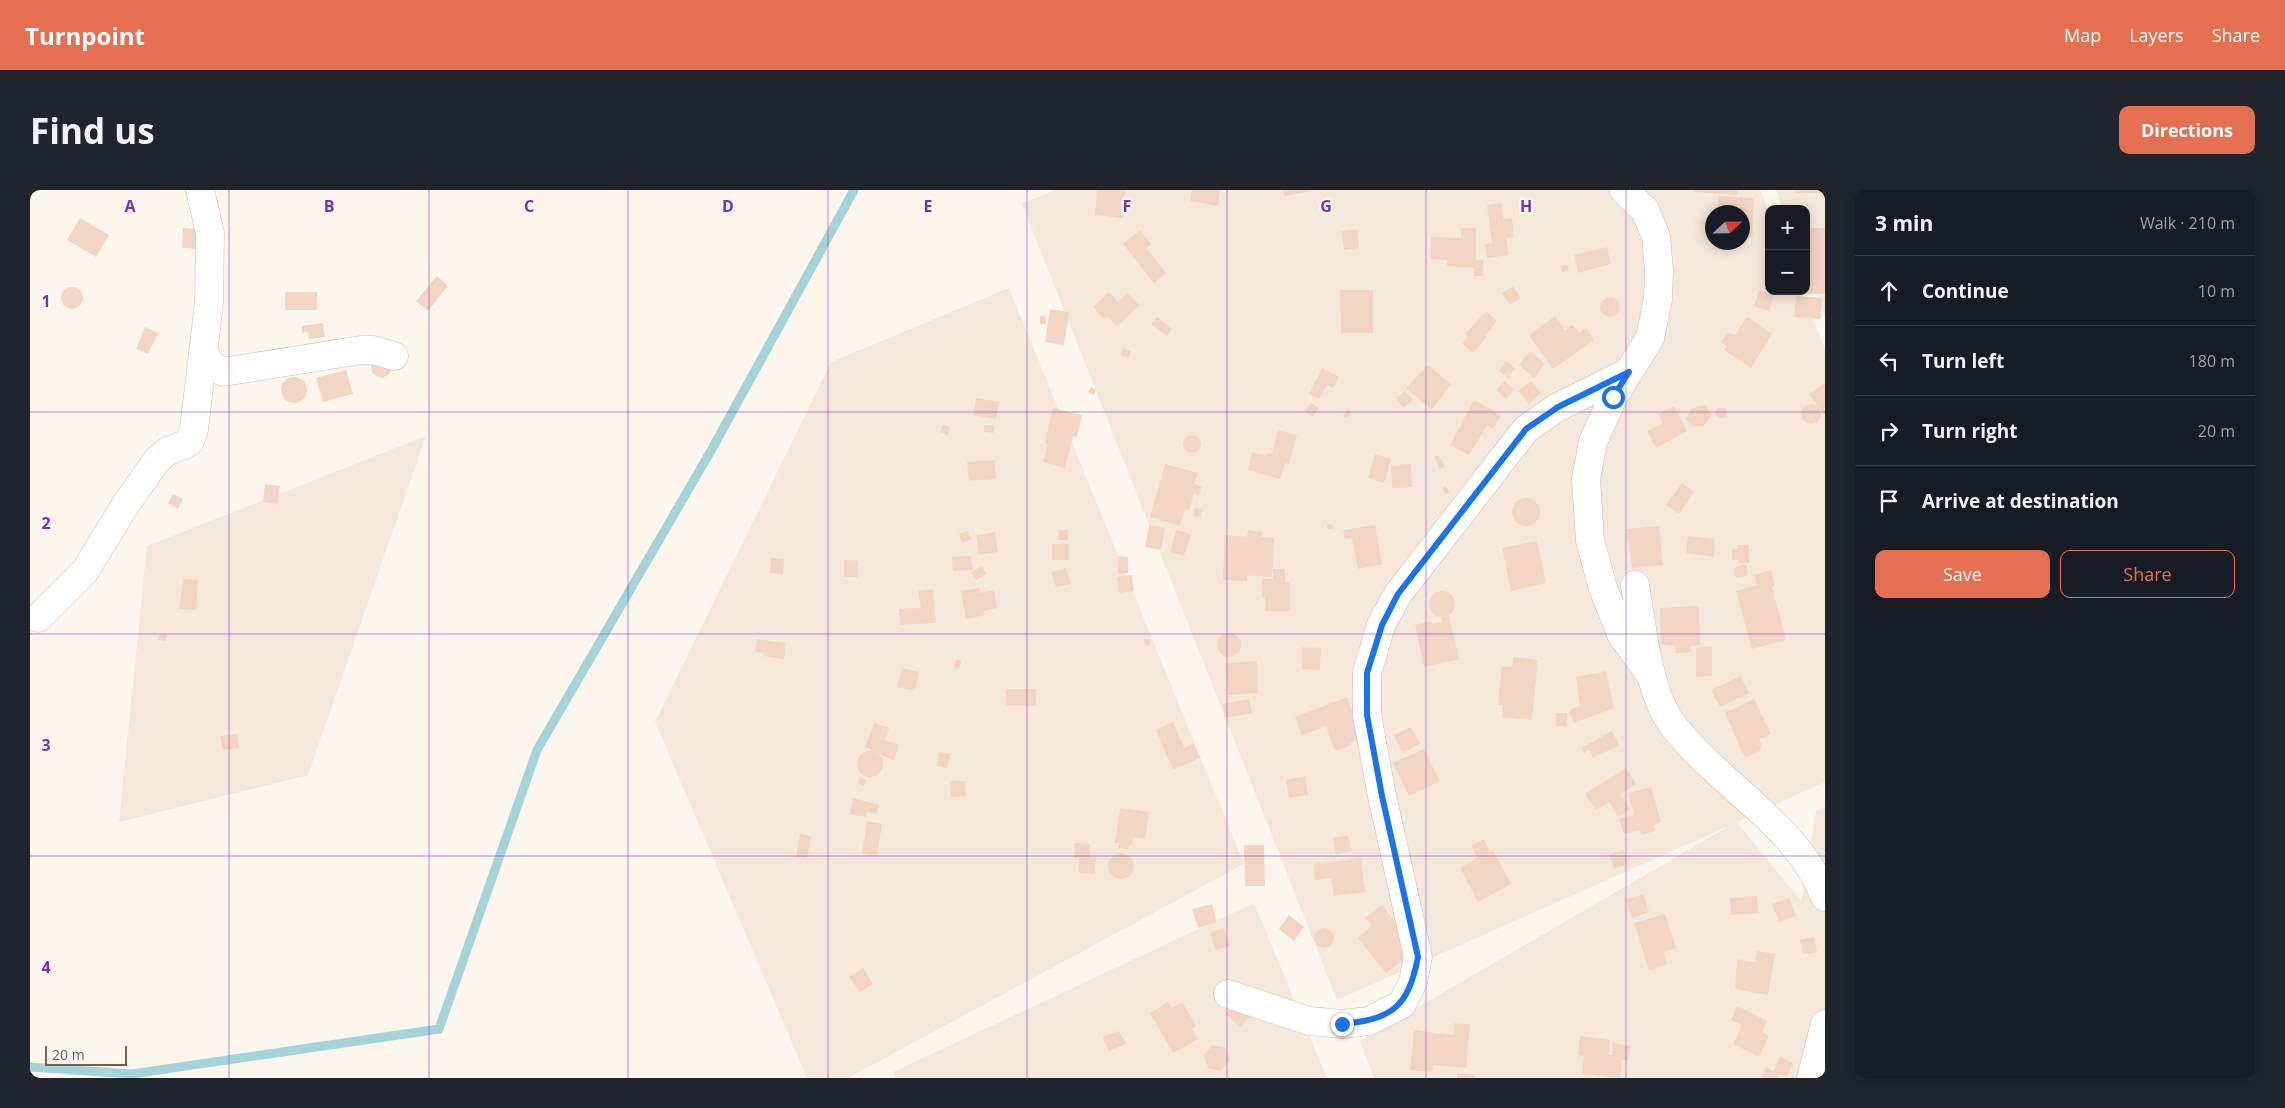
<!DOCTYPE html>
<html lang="en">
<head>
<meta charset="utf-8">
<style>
	:root { --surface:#171b24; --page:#20242c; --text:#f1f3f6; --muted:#9ea1a6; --line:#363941; --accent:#e76f51 }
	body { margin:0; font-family:"Open Sans",sans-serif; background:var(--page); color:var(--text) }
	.controls { position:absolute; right:15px; top:15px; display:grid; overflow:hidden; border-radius:10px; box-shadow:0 2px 12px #0003 }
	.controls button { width:45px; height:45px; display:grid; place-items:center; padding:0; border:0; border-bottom:1px solid var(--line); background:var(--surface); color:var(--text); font:25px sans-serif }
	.compass { position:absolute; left:1675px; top:15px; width:45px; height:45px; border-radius:50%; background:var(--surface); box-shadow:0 2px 12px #0003; rotate:68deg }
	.scale { position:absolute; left:15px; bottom:12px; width:82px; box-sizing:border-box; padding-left:5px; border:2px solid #7a5c4d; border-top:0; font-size:14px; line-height:18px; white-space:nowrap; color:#7a5c4d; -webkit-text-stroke:4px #fffaf3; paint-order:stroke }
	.stop { position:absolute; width:15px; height:15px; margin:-11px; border:4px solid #1a73e8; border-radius:50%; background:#fff }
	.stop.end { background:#1a73e8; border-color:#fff; box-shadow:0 1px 5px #0008 }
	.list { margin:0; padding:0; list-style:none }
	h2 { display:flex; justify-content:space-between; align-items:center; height:65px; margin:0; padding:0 20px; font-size:21px }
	h2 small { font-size:16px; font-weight:400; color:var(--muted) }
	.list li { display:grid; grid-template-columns:32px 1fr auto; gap:15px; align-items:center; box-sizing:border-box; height:70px; padding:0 20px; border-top:1px solid var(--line) }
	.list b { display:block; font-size:19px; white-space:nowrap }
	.list em { font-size:16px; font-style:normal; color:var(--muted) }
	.actions { display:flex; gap:10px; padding:15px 20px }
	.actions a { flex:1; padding:11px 0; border:1px solid var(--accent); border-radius:10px; text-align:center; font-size:18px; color:var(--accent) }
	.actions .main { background:var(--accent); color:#fff }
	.icon { flex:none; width:28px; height:28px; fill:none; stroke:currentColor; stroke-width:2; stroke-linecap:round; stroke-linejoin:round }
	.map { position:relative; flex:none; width:1795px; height:888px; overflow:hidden; border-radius:10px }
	header { display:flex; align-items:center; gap:30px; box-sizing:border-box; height:70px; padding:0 25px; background:var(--accent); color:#fff }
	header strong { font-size:24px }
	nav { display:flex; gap:28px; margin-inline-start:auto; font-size:18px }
	.intro { display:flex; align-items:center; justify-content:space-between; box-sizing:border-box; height:120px; padding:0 30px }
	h1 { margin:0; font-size:35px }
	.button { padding:12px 22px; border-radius:10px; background:var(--accent); color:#fff; font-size:18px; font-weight:700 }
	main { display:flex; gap:30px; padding:0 30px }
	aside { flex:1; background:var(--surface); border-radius:10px; box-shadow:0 2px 12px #0003 }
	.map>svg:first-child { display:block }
</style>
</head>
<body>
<header>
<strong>Turnpoint</strong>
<nav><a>Map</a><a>Layers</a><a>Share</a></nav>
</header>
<div class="intro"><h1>Find us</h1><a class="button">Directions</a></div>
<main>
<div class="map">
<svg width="1795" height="888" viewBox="0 0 1795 888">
	<rect width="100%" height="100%" fill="#fdf6ec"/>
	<path fill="#f5e8da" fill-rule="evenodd" d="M1025,0H1730L1739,22V101H1771L1795,159V592L1707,632L1771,711L1786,621L1795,617V888H1344L1330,851L1701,635L1307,810L992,14ZM1682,22H1712V52H1682Z
		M1746,0H1795V128L1776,79V19H1753Z
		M979,98L1214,674L818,888H777L625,532L801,172Z
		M396,246L278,585L89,632L117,356Z
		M1224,713L1297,888H866L863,882Z"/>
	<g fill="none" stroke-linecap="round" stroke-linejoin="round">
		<path stroke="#a5d3da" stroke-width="9" d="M0,877L102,884L409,839L507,560L682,259L824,0"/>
	</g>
	<path fill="#f3d5c3" d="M1067,0H1095L1093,28L1065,25Z
		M1162,0H1190L1188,16L1160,11Z
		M1253,0H1282V1L1254,6Z
		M1665,0H1708L1707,5L1665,2Z
		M1765,0H1794V3H1765Z
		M1688,6L1724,8L1722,48H1712V22H1688Z
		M1471,13L1473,29L1482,28L1484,47L1476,48L1479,65L1457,68L1455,54L1462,53L1457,15Z
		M50,28L79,45L66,67L37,50Z
		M153,38L170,39L169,59L152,58Z
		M1431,38H1446V70H1453V86H1444V78L1417,76V70L1400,69L1401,47L1431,48Z
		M1777,38H1795V104H1771V101H1776Z
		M1327,39L1329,58L1314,60L1311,41Z
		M1110,40L1121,54L1116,58L1136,83L1124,93L1093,54Z
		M1577,57L1581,74L1548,83L1544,65Z
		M1537,75L1539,81L1532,82L1531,76Z
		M407,86L418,96L398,121L386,111Z
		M1483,96L1491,108L1480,115L1472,103Z
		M31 108a11 11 0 1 1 22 0a11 11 0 1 1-22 0Z
		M1310,100H1343V143H1311Z
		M1729,100L1744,105L1739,121L1724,116Z
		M255,102H287V120H255Z
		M1079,102L1088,112L1098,103L1110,115L1087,136L1077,126L1074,129L1063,117Z
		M1766,106L1792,108L1791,129L1764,127Z
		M1570 117a10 10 0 1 1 20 0a10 10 0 1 1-20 0Z
		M1020,119L1039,122L1034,155L1015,152Z
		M1456,121L1467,131L1455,146L1457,147L1443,163L1432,153L1438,147L1435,144Z
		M1010,126H1015L1016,134H1010Z
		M1525,126L1535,140L1542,135L1549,143L1556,138L1564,150L1523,179L1499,145Z
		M1127,127L1142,139L1137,146L1121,134Z
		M1717,127L1742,144L1721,178L1694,160L1697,156L1691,152L1698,142L1704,146Z
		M293,133L295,147L279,149L278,142L272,143V136Z
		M115,137L128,143L118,164L106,159Z
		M1093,158L1101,161L1099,168L1091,165Z
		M1500,161L1515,174L1504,188L1489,175Z
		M344,170L361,173L362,180L358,185L353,188L347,187L342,182L341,176Z
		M1476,171L1485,178L1478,188L1469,181Z
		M1398,175L1421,194L1402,220L1376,198Z
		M1292,178L1309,187L1303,198L1297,195L1289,209L1279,204Z
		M316,180L323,204L293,212L286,188Z
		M251 200a13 13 0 1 1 26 0a13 13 0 1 1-26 0Z
		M1474,191L1484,199L1476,209L1466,200Z
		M1501,191L1511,203L1499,214L1488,201Z
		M1795,193V226L1779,204Z
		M1061,197L1066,200L1064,205L1058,202Z
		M1375,201L1383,210L1373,218L1366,208Z
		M946,208L969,212L966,229L943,225Z
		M1444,210L1471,225L1463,239L1457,235L1439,265L1420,255Z
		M1281,213L1289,218L1283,227L1275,222Z
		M1771 224a10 10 0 1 1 20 0a10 10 0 1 1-20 0Z
		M1675,215L1682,225L1674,236L1663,237L1656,229L1661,219Z
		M1644,216L1657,241L1626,258L1617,241L1633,233L1629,224Z
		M1685.5 223a5.5 5.5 0 1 1 11 0a5.5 5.5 0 1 1-11 0Z
		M1023,218L1052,225L1047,247L1043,246L1035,278L1013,272L1018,254L1015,253Z
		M1318,219L1321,222L1317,228L1313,226Z
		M912,235L920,237L918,245L910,242Z
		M954,235H964V243L954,242Z
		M1248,240L1267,245L1259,274L1255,273L1250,289L1218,280L1222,262L1235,266L1236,263L1242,264Z
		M1153 254a9 9 0 1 1 18 0a9 9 0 1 1-18 0Z
		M1345,264L1361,269L1354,293L1338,288Z
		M1409,265L1415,277L1410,279L1404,267Z
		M965,270L966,289L939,291L937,272Z
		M1135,274L1168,283L1164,294L1172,297L1169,306L1164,304L1159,320L1155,319L1150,336L1120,327Z
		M1381,274L1382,297L1362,298L1361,275Z
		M1652,293L1664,302L1649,324L1636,315Z
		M235,294L250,296L248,314L233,312Z
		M1415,296L1420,302L1416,304L1412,299Z
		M143,304L153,309L148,319L138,313Z
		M1482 322a14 14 0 1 1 28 0a14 14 0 1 1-28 0Z
		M1165,318L1172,319L1171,327L1164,326Z
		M1297,334L1303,335V339H1297Z
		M1119,335L1135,338L1131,360L1115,357Z
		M1345,335L1352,374L1328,379L1322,348L1315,349L1313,340Z
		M1629,336L1633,375L1602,378L1597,339Z
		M1029,340H1038V350H1028Z
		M1146,340L1161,344L1154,366L1140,362Z
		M1218,340L1232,342L1231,347L1244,348L1242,387L1217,385V391L1193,390L1195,345L1217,347Z
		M938,341L941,349L932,353L929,344Z
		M965,342L968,362L949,365L946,346Z
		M1658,346L1685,349L1684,367L1656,363Z
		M1507,351L1516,393L1481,401L1472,358Z
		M1022,354H1039V370H1022Z
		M1707,355H1719V373H1709V370H1702V359H1707Z
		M941,366L943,380L923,381L922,367Z
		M1088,366L1098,367V383H1088Z
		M741,368L754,369L753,384L740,383Z
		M814,370L828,371V387H814Z
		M1716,374L1718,385L1706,388L1703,378Z
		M952,376L957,384L946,390L941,382Z
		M1036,378L1041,394L1026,397L1021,382Z
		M1243,379H1255V392H1260V421H1235V407H1232V389H1243Z
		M1741,380L1745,396L1742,397L1756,450L1722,459L1706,401L1727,395L1724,385Z
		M1102,385L1104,401L1089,403L1087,387Z
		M153,389L168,390L166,420L149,419Z
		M949,398L950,403L964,400L967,418L953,421L955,425L936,429L931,401Z
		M903,399L906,433L870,435L869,419L891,418L888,401Z
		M1399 414a13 13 0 1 1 26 0a13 13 0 1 1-26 0Z
		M1669,416L1670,455L1661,456V462L1646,463L1645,456L1631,454L1630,418Z
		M1419,426L1429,469L1394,477L1385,435L1401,431L1402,434L1412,432L1411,428Z
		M1187 455a12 12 0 1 1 24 0a12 12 0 1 1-24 0Z
		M129,444L137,445L136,451L128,450Z
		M727,449L756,453L754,469L733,466L734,463L725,462Z
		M1114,449H1120V455L1115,456Z
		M1272,457L1291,458L1290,480L1272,479Z
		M1682,457V486L1666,487V458Z
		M1483,467L1508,470L1502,530L1472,527L1473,515H1468L1472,476L1482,477Z
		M926,469L932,471L929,479L924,477Z
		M1227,471L1228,503L1198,505L1196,473Z
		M872,478L889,482L885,501L867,497Z
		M1576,481L1584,518L1544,533L1539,520L1550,516L1546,487Z
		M1710,486L1719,503L1690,517L1681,500Z
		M976,499H1006V516L976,515Z
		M1317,507L1331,542V549L1320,552L1321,555L1305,561L1296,536L1272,545L1265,527Z
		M1219,509L1222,523L1195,528L1193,514Z
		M1724,509L1741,544L1729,549L1732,555L1731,560L1717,567L1713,564L1695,523Z
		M1526,523H1537V536H1526Z
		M1143,532L1154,558L1164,553L1170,568L1143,580L1126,540Z
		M844,533L859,538L855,550L869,555L864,571L835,557Z
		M1381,537L1390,554L1372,563L1364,545Z
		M1582,541L1589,555L1563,568L1559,560L1554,563L1551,558Z
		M207,544L209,558L193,560L190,546Z
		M1394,559L1410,591L1379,606L1363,573Z
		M827 574a13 13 0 1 1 26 0a13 13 0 1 1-26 0Z
		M909,562L920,564L917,578L907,576Z
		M1596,578L1606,594L1590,604L1600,619L1588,627L1579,612L1566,620L1555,604Z
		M1275,586L1278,605L1259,608L1256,590Z
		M830,587L836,590L834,596L828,593Z
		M920,591H935L936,606L921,607Z
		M1621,597L1631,632L1623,635L1625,641L1611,645L1610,640L1594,644L1589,629L1604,625L1598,603Z
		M823,608L849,615L847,624L837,622L835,627L820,624Z
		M1090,618L1119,622L1115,649L1103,647L1102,655H1099L1098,659L1088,658L1089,653H1085Z
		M837,631L852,634L847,666L832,663Z
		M770,644L781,646L777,669L766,667Z
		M1318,645L1322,661L1306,664L1303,648Z
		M1454,649L1460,662L1463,660L1481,694L1448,712L1430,678L1447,668L1441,656Z
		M1045,653L1060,654V667H1066L1065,684L1049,683V668H1044Z
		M1214,655H1234L1235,696H1215Z
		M1593,660L1598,673L1584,679L1579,665Z
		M1078 676a13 13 0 1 1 26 0a13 13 0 1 1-26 0Z
		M1331,668L1335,702L1304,706L1301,688L1285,690L1283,674Z
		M1613,704L1619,722L1602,728L1596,710Z
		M1727,706L1728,723L1701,725L1700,708Z
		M1759,708L1766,726L1749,732L1742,714Z
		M1182,714L1187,732L1168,738L1162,719Z
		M1352,715L1376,746L1384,761L1356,783L1328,748L1342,736L1335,728Z
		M1635,724L1646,758L1634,762L1637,774L1619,780L1604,733Z
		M1259,725L1274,737L1264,751L1249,739Z
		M1194,738L1200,756L1186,760L1180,743Z
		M1284 748a10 10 0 1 1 20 0a10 10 0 1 1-20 0Z
		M1784,747L1787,762L1773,764L1770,750Z
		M1727,761L1745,764L1738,805L1705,799L1707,769L1725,772Z
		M833,778L843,794L830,802L819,787Z
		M1209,809L1224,823L1210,837L1196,824Z
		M1138,812L1142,818L1152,812L1166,836L1162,839L1168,849L1143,863L1120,823Z
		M1707,816L1737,831L1732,842L1739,846L1729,867L1703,854L1712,835L1701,830Z
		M1424,833L1440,834L1436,878L1403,875L1402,882L1380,880L1384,840L1424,845Z
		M1089,841L1096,854L1079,861L1072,847Z
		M1550,846L1580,850L1578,865H1582L1583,853L1600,856L1598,870H1592L1590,888L1552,884L1554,866L1548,865Z
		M1183,855L1196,858L1200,870L1191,881L1178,878L1174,865Z
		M1750,867L1763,873L1757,887L1749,884L1747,888H1731L1736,877L1744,881Z
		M1427,883L1444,885V888H1427Z"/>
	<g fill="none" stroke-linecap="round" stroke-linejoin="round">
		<defs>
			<path id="street" d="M1594,0L1615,20L1626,47L1629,80L1628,109L1620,148L1583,207L1563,252L1556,289L1560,350L1573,398L1591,444L1620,484
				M173,164L183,176L193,182L331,160H343L364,166
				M1605,395C1612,435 1618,502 1642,534C1688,595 1767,634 1795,707
				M8,428L55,381L96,314L127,270L138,261L154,255L160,251L164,239L179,113L180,43L170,0
				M1198,804L1279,831L1312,834L1339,831L1372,814L1383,792L1388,767L1352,606L1337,525V483L1351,435L1368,404L1496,239L1528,217L1599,182
				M1781,888L1795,834"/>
		</defs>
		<use href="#street" stroke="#d1beb0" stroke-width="29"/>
		<use href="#street" stroke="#fff" stroke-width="28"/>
	</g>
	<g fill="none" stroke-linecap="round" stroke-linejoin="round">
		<path stroke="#1a73e8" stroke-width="6" d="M1312,834C1362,829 1378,818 1388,767L1352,606L1337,525V483L1352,435L1368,404L1496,239L1528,217L1599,182L1583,207"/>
	</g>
	<path fill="none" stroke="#7b2cbf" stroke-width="1" stroke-opacity="0.55" d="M199,0V888M399,0V888M598,0V888M798,0V888M997,0V888M1197,0V888M1396,0V888M1596,0V888M0,222H1795M0,444H1795M0,666H1795"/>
	<g font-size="16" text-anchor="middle" font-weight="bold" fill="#7b2cbf" stroke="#fffaf3" stroke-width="4.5" stroke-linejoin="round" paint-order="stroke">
		<text x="100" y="22">A</text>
		<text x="299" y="22">B</text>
		<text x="499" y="22">C</text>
		<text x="698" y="22">D</text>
		<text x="898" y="22">E</text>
		<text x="1097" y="22">F</text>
		<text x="1296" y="22">G</text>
		<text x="1496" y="22">H</text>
		<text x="16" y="117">1</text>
		<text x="16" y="339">2</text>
		<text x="16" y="561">3</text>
		<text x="16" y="783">4</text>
	</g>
</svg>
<div class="controls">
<button>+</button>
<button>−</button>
</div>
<svg class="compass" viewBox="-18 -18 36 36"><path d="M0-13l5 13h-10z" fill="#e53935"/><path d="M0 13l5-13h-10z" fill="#9ea1a6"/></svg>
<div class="scale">20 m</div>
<div class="stop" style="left:1583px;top:207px"></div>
<div class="stop end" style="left:1312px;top:834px"></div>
</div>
<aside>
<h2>3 min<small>Walk · 210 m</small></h2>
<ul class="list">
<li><svg class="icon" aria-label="ahead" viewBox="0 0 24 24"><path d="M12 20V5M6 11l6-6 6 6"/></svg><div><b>Continue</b></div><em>10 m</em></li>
<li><svg class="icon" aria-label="left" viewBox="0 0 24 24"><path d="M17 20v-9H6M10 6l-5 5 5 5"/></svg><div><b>Turn left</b></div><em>180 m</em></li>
<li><svg class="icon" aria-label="right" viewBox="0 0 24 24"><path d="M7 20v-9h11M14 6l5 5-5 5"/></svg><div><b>Turn right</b></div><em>20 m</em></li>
<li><svg class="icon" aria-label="arrive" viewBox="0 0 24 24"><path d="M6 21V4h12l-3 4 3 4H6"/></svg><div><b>Arrive at destination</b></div></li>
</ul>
<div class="actions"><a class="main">Save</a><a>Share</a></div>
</aside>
</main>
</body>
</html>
